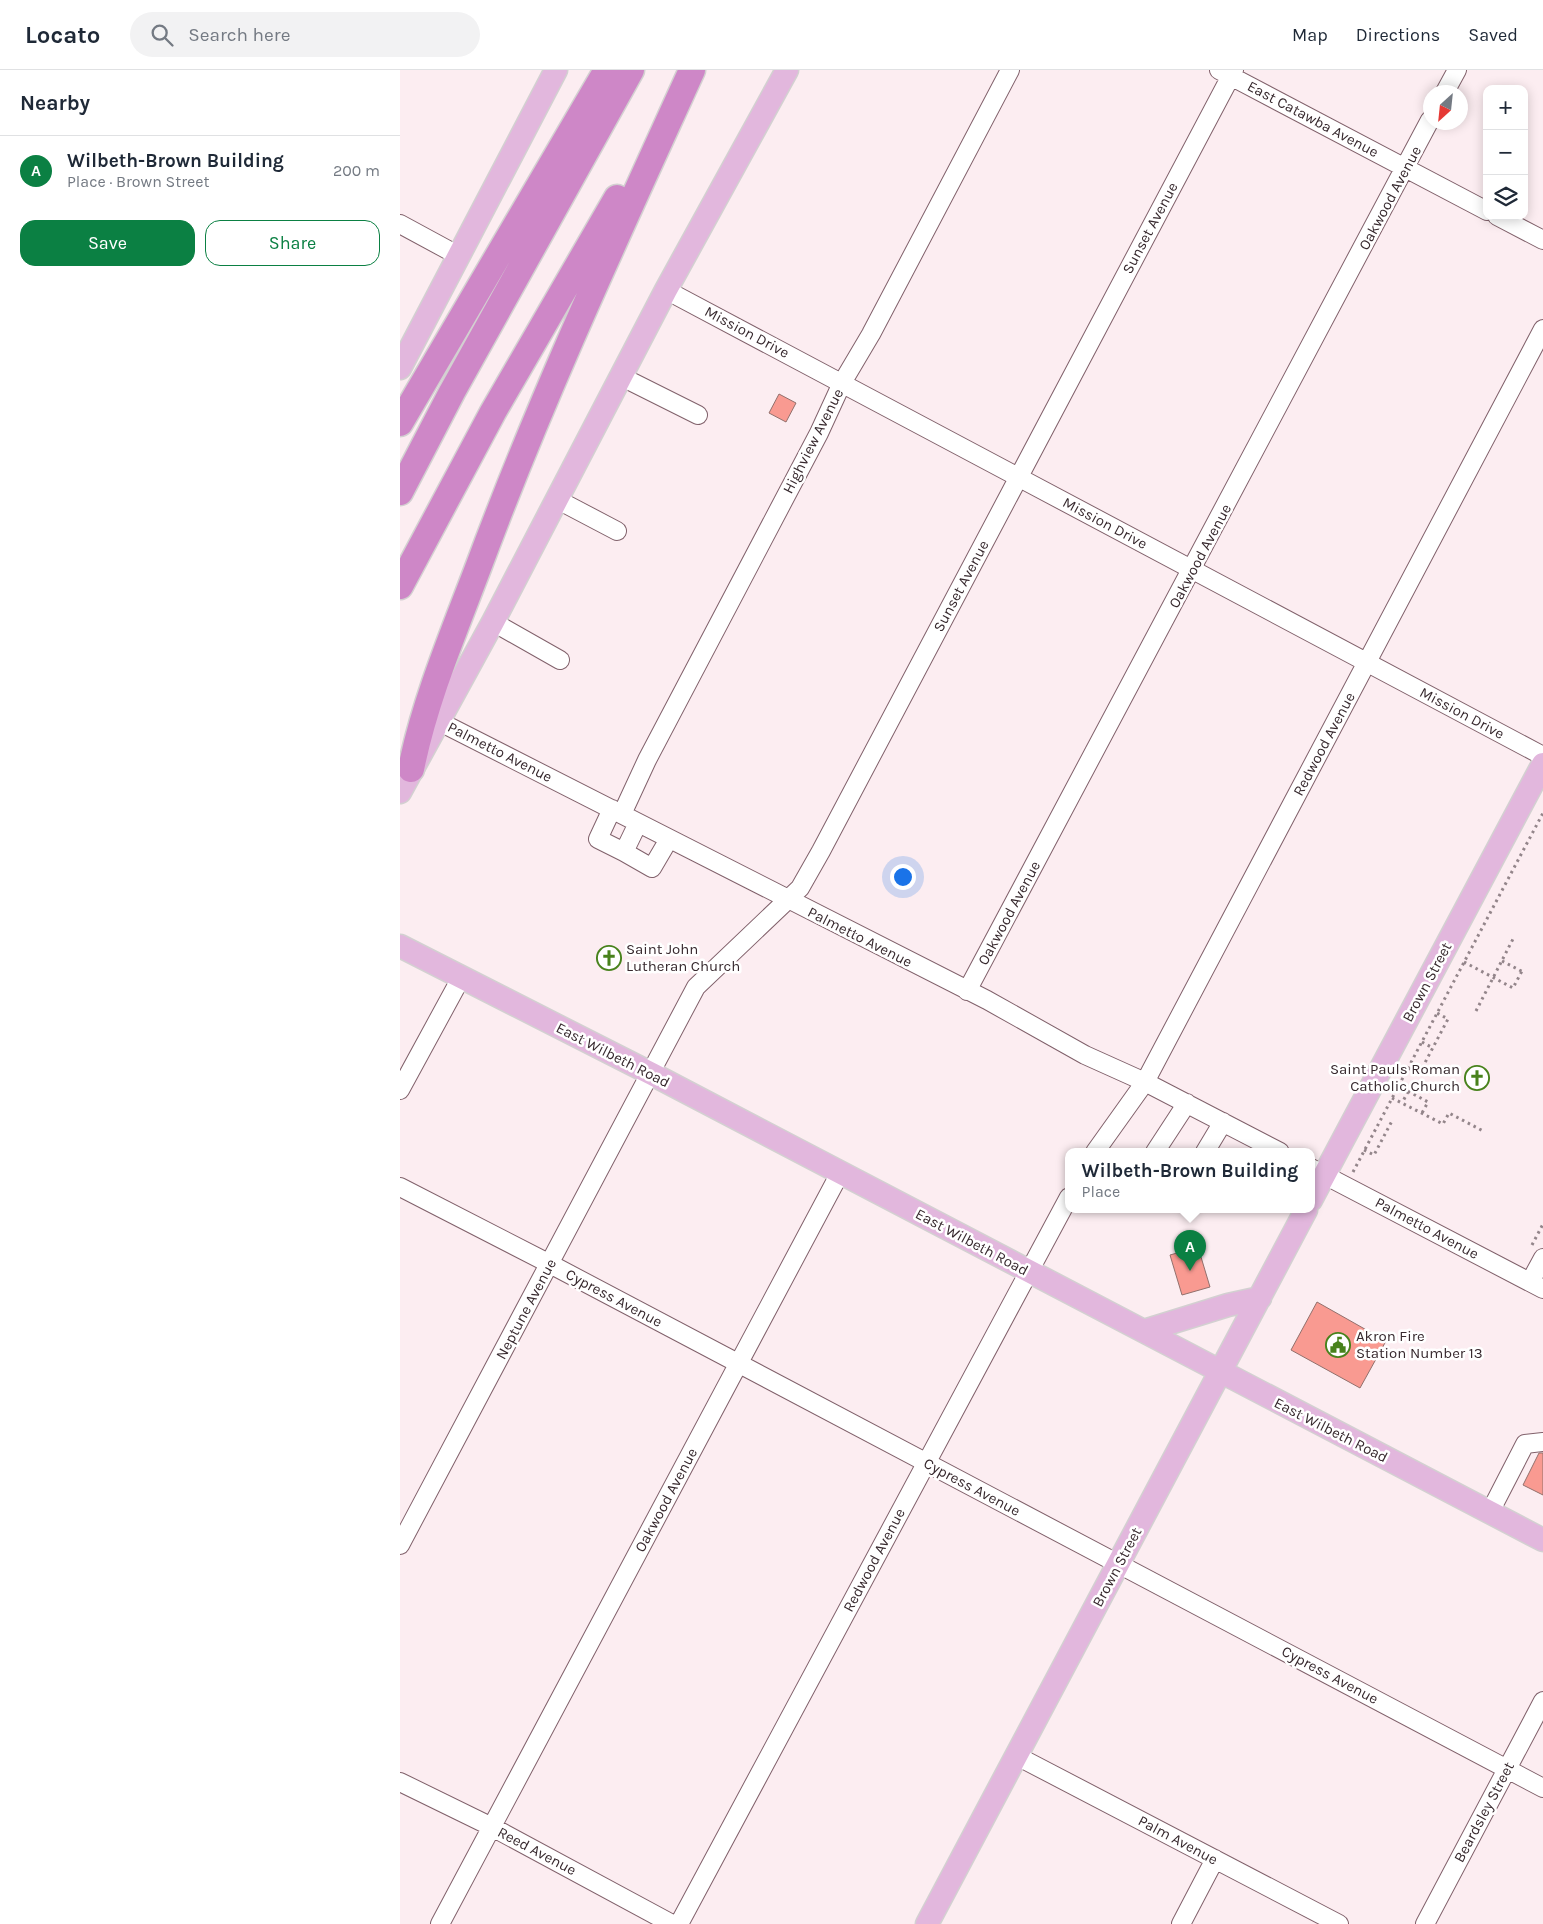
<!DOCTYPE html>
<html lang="en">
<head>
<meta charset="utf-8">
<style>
	:root { --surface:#fff; --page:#f2f2f3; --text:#1f2937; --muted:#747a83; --line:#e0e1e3; --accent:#0b8043 }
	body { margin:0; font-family:Karla,sans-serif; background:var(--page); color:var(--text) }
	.controls { position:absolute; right:15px; top:15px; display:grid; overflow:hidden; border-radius:10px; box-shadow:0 2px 12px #0003 }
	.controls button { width:45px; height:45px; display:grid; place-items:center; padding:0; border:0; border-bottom:1px solid var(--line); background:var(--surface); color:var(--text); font:25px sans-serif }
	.compass { position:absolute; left:1023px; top:15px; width:45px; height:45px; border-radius:50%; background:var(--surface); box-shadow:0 2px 12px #0003; rotate:207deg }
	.you { position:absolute; left:502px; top:806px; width:18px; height:18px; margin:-12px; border:4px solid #fff; border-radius:50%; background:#1a73e8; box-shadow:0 0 0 8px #1a73e833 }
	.badge { display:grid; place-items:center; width:32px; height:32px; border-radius:50%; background:var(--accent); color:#fff; font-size:16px; font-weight:700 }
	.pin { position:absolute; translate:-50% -41px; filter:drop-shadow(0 1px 2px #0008) }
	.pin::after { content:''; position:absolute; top:26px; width:18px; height:15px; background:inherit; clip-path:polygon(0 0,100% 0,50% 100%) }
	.popup { position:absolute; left:665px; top:1078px; width:250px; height:65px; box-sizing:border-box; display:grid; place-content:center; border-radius:10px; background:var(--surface); filter:drop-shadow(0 1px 4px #0005); font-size:16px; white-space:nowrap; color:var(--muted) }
	.popup b { font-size:19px; color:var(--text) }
	.popup::after { content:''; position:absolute; left:50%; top:100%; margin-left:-10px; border:10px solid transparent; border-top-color:var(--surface) }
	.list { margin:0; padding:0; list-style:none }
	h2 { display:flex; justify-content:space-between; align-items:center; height:65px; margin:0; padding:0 20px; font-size:21px }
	h2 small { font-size:16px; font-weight:400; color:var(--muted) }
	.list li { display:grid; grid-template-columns:32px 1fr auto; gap:15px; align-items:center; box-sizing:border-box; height:70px; padding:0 20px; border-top:1px solid var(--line) }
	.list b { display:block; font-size:19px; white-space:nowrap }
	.list p { margin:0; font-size:16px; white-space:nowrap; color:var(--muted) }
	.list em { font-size:16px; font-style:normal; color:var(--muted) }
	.actions { display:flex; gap:10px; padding:15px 20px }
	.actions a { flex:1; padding:11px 0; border:1px solid var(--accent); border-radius:15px; text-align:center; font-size:18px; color:var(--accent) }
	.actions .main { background:var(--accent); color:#fff }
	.icon { flex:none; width:28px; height:28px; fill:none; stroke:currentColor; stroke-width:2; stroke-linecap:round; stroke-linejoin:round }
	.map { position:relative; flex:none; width:1143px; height:1854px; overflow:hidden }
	header { display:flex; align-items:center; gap:30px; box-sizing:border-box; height:70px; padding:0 25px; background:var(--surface); border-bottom:1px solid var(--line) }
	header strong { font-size:24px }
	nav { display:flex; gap:28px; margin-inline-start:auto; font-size:18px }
	.search { width:350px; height:45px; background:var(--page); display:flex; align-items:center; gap:12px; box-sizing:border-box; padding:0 18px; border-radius:28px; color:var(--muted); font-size:19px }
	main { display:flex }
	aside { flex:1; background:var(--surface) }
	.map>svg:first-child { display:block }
</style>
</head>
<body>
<header>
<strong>Locato</strong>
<div class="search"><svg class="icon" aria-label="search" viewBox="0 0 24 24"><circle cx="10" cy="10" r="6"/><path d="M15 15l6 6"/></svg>Search here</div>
<nav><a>Map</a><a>Directions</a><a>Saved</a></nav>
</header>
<main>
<aside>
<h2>Nearby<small></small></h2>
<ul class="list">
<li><span class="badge">A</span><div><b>Wilbeth-Brown Building</b><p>Place · Brown Street</p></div><em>200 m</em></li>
</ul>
<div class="actions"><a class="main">Save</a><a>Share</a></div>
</aside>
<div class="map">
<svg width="1143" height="1854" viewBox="0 0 1143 1854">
	<rect width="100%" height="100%" fill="#fcedf1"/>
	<path fill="#f99a91" stroke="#92706c" d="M379,324L396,333L386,352L369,343Z
		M798,1177L810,1217L782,1225L770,1185Z
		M917,1232L986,1271L960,1318L891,1280Z
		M1139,1383H1143V1425L1123,1415Z"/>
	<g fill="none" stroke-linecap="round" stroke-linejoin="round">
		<defs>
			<path id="minor" d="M819,0L1087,141
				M1045,22L1057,0
				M1097,146L1143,170
				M0,154L59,186
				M266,220L1143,686
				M222,307L298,345
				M158,430L217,461
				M93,552L160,590
				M40,652L587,930L685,985L745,1012L880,1082
				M212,739L198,769L224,782
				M222,744L247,690L419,363L442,313L471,264L610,0
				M238,753L224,782L252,798L269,769
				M567,921L1030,50
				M0,1020L62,906
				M695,1082L745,1012L1143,259
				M755,1082L787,1033
				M805,1082L823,1052
				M911,1098L1143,1219
				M0,1117L150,1194L1143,1718
				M1130,1212L1143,1188
				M1090,1442L1125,1374L1143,1372
				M0,1475L296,917L400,818L421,781L834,0
				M617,1686L939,1854
				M0,1712L92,1757L272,1854
				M40,1854L440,1103
				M279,1854L669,1127
				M781,1854L815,1789
				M1025,1854L1143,1631"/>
			<path id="major" d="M0,298L156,0
				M0,722L93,552L266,220L387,0
				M0,876L252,1004L1143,1470
				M911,1130L1143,694
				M744,1261L828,1235L860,1228
				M527,1854L906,1140"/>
			<path id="highway" d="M0,353L207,0
				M0,422L52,322L231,0
				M0,516L93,342L217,128
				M11,699C25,630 53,564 78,498C141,328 217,165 292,0"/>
		</defs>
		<use href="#minor" stroke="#81616b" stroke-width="20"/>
		<use href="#major" stroke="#d3d0d1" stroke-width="25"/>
		<use href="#highway" stroke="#d3d0d1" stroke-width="29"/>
		<path stroke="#93858a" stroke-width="3" stroke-dasharray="2.5 4" stroke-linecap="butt" d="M1102,891L1125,903
			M1064,892L1113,918L1122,901
			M1076,941L1113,869
			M1022,972L1033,978
			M1008,998L1019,1004L1048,949L1037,943
			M999,1015L1009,1020L1002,1033
			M1008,1021L1028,1032L1022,1043
			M992,1028L1043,1054L1049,1043L1085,1062
			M964,1080L974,1085L993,1049
			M953,1102L1143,743
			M1132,1175L1143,1154"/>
		<use href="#minor" stroke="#fff" stroke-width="18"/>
		<use href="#major" stroke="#e2b7dd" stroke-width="22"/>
		<use href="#highway" stroke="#ce87c7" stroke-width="26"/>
	</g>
	<defs>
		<symbol id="church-ring" viewBox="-11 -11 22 22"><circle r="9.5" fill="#fff" stroke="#48821c" stroke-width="1.5"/><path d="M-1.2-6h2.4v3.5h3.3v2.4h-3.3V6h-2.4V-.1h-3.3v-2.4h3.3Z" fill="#48821c"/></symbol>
		<symbol id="civic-ring" viewBox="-11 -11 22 22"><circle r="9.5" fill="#fff" stroke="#48821c" stroke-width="1.5"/><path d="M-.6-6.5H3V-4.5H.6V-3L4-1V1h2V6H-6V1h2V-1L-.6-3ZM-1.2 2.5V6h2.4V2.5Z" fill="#48821c"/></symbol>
	</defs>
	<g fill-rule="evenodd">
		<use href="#church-ring" x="195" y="874" width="28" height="28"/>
		<use href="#church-ring" x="1063" y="994" width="28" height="28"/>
		<use href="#civic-ring" x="924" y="1261" width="28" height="28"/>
	</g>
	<g text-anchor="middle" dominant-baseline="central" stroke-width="5" stroke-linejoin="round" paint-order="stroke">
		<g font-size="15" fill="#37292e" stroke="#fff">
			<text transform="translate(913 49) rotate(28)">East Catawba Avenue</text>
			<text transform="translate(990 128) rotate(-62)">Oakwood Avenue</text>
			<text transform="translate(750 158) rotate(-62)">Sunset Avenue</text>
			<text transform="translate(347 262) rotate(28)">Mission Drive</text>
			<text transform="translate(413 371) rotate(-63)">Highview Avenue</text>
			<text transform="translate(705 453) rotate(28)">Mission Drive</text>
			<text transform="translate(800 486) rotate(-62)">Oakwood Avenue</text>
			<text transform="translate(561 516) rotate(-62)">Sunset Avenue</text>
			<text transform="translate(1062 643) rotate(28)">Mission Drive</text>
			<text transform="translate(924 674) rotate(-62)">Redwood Avenue</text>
			<text transform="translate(100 682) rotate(27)">Palmetto Avenue</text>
			<text transform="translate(609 843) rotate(-62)">Oakwood Avenue</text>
			<text transform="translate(460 867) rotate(27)">Palmetto Avenue</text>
			<text transform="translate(1027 912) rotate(-62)">Brown Street</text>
			<text transform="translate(213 985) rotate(27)">East Wilbeth Road</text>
			<text transform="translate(1027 1158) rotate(28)">Palmetto Avenue</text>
			<text transform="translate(572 1172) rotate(28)">East Wilbeth Road</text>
			<text transform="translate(214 1228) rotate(28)">Cypress Avenue</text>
			<text transform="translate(126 1239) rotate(-62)">Neptune Avenue</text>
			<text transform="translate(931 1360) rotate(27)">East Wilbeth Road</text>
			<text transform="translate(572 1417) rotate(28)">Cypress Avenue</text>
			<text transform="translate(266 1430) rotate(-62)">Oakwood Avenue</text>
			<text transform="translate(474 1490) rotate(-62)">Redwood Avenue</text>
			<text transform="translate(717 1497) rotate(-62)">Brown Street</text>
			<text transform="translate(930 1605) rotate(28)">Cypress Avenue</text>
			<text transform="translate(1084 1742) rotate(-62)">Beardsley Street</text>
			<text transform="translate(778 1770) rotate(28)">Palm Avenue</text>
			<text transform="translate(137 1781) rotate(28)">Reed Avenue</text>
		</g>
		<g font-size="15" fill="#37292e" stroke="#fff" text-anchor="start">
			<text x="226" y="879">Saint John<tspan x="226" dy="17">Lutheran Church</tspan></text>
			<text x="1060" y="999" text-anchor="end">Saint Pauls Roman<tspan x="1060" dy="17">Catholic Church</tspan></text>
			<text x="956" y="1266">Akron Fire<tspan x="956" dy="17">Station Number 13</tspan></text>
		</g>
	</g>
</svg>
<div class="controls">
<button>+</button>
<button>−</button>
<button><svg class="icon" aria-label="layers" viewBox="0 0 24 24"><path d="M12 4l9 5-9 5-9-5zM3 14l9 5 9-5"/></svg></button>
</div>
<svg class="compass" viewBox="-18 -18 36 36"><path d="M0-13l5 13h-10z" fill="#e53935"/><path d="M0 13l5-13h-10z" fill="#747a83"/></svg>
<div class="you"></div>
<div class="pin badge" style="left:790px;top:1201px">A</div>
<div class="popup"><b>Wilbeth-Brown Building</b>Place</div>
</div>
</main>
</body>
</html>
